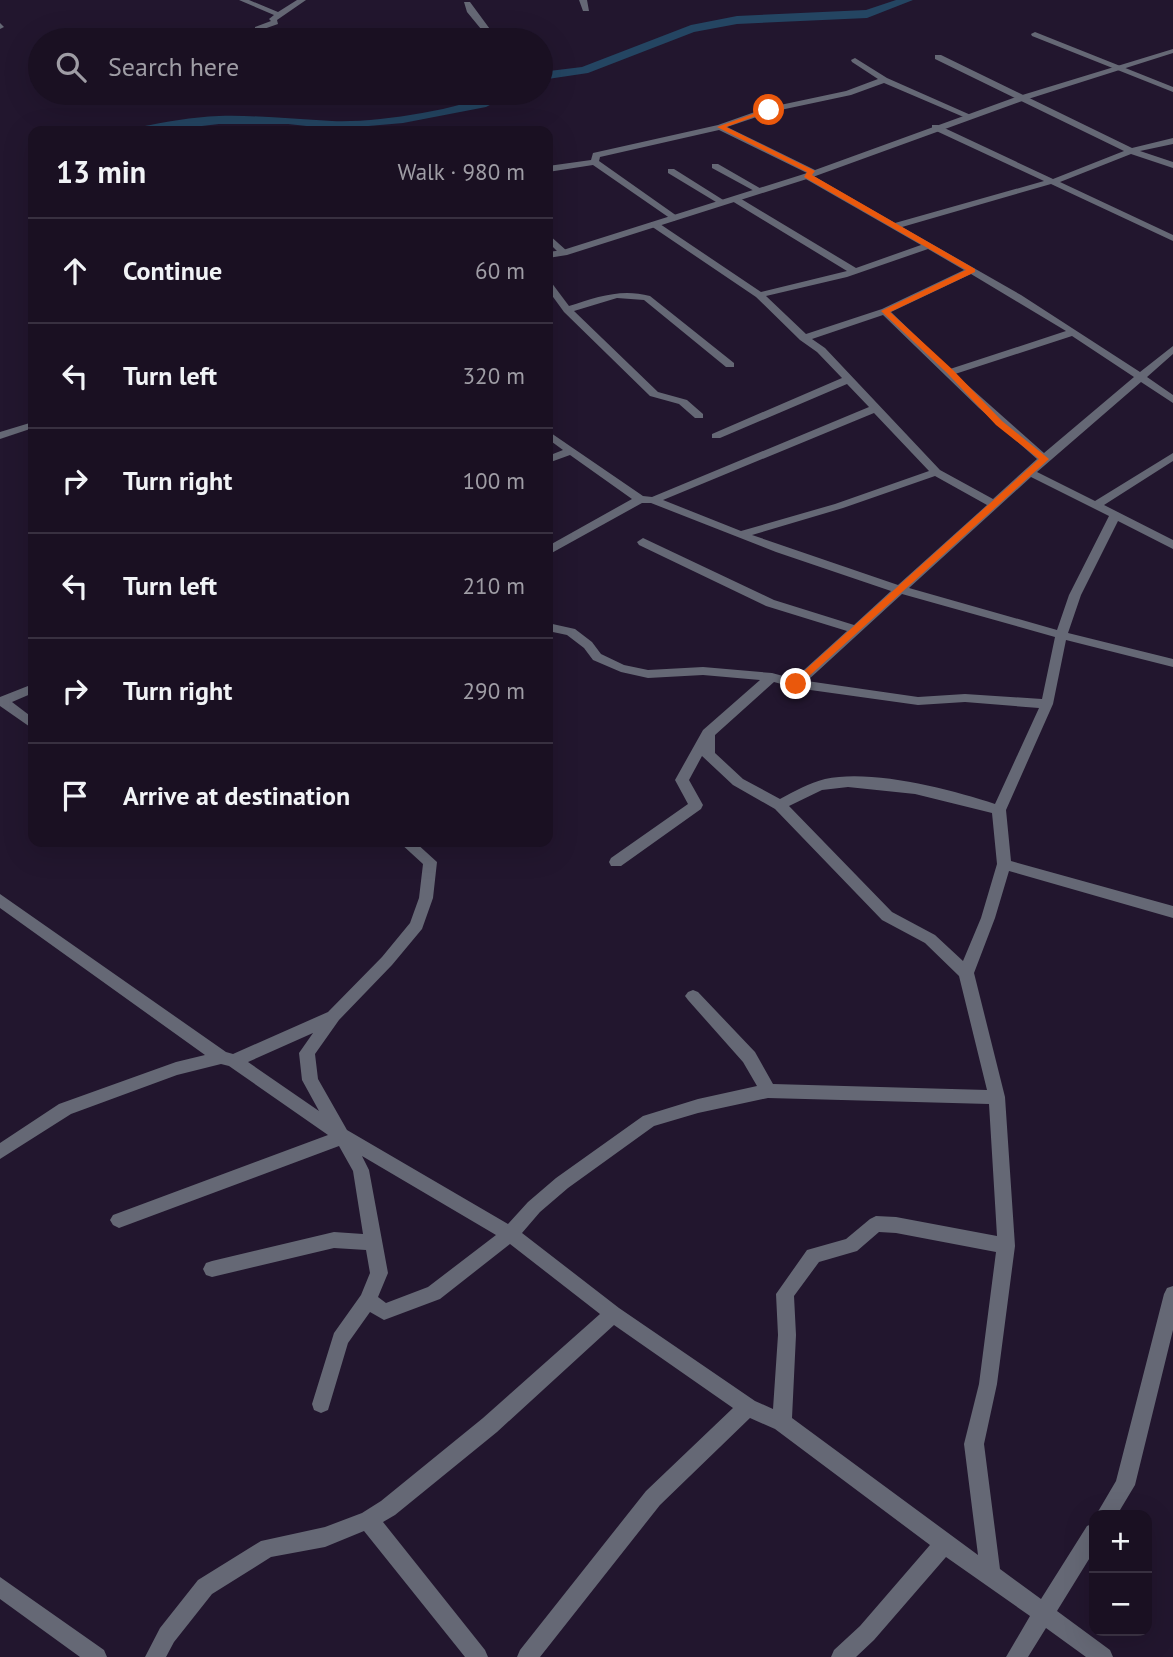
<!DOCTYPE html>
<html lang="en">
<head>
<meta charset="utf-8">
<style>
	:root { --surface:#1a1022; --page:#23192a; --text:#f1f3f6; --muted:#9f9da5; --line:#383040 }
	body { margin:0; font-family:"PT Sans",sans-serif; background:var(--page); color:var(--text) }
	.controls { position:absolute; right:21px; bottom:21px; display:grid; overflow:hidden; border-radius:14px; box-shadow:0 7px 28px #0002 }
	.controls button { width:63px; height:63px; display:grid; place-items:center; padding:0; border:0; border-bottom:2px solid var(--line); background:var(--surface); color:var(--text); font:35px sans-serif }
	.stop { position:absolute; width:21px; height:21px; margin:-16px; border:5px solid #ea580c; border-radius:50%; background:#fff }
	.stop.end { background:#ea580c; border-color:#fff; box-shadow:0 2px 7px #0008 }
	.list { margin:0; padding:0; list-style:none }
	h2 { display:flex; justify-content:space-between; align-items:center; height:91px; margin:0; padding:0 28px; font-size:30px }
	h2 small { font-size:23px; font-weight:400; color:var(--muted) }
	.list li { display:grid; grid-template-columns:46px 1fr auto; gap:21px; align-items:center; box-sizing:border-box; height:105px; padding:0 28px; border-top:2px solid var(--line) }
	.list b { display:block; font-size:26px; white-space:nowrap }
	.list em { font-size:23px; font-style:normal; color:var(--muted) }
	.icon { flex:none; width:38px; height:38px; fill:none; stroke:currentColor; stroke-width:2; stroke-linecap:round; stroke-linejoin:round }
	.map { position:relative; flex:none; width:1173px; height:1657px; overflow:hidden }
	.search { position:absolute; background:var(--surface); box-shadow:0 7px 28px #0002; left:28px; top:28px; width:525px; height:77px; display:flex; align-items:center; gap:18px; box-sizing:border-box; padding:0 24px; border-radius:38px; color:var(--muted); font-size:26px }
	.panel { position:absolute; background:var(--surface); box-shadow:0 7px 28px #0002; left:28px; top:126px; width:525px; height:721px; border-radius:14px }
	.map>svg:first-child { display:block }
</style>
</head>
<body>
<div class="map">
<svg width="1173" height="1657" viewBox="0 0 1173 1657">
	<rect width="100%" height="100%" fill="#22162e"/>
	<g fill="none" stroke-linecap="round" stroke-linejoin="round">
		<path fill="#244562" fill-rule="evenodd" d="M896,0H913L867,18L737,24L694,32L588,73L541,80V72L582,67L691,25L737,16L866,10Z
			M497,93H513L486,107L403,123L334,129L288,124H219L159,131H132L139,127C166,122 192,117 219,116C257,115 294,119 332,121C378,123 455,110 497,93Z"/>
		<path fill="#656875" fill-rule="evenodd" d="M239,0H249L278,12L297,0H306L277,20L278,24L258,31H255V27L271,21L269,19L274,15Z
			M579,0H587L589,11H583Z
			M464,2H470L498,40H490L467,12Z
			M0,23L4,27L0,29Z
			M1035,32L1173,87V92L1032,36L1031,34Z
			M935,55H941L1132,148L1173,138V144L1140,151L1173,162V168L1131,154L1060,182L1173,235V241L1051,184L902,227L1021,295L1140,372L1173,346V354L1147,377L1173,395V403L1141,382L1037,472L1095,501L1173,453V461L1104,505L1173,540V549L1118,521L1081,595L1068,633L1173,659V667L1066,640L1053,704L1006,810L1011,861L1173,906V918L1009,871L995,918L974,973L1005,1097L1015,1246L997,1384L984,1444L1000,1569L1041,1599L1087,1526L1094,1523V1551L1057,1611L1110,1650L1113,1657H1086L1046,1628L1028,1657H1006L1030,1616L946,1557L874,1640L856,1657H831L834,1650L860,1626L930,1545L775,1429L750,1418L660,1505L540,1657H517L520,1650L646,1491L733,1408L614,1325L497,1432L395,1515L383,1522L485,1650L488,1657H465L364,1531L325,1547L271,1557L212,1594L174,1642L166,1657H145L160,1628L198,1580L261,1541L325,1527L362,1513L381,1501L483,1418L600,1314L510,1244L440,1299L384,1320L370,1312L348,1343L328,1410L321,1413L314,1410L312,1404L334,1333L361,1295L370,1273L366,1250L334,1248L212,1277L206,1275L203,1269L206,1263L212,1261L334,1232L363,1234L353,1171L339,1146L119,1228L113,1225L110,1220L113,1215L328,1135L229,1066L221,1064L177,1075L71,1114L0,1159V1143L59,1104L176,1062L205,1055L0,908V894L226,1052L233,1054L328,1012L382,957L410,923L419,898L423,864L399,842H415L437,862L433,898L422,929L392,965L339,1020L315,1054L318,1079L347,1130L508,1224L528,1202L556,1178L643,1116L698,1099L757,1086L743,1062L688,1000L685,996L688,992L693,990L698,992L755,1052L773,1084L987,1090L959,976L925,943L882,920L775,809L733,785L702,756L689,780L703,805L701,809L621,866H611L609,862L611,858L688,804L675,780L703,730L760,680L703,675L648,678L621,672L593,660L584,648L567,635L548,631V623L575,629L592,642L601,654L624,665L648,670L703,667L772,673L794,679L847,631L766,606L639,545L637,542L643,538L774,600L854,625L891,591L776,552L651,503H642L548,555V546L632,499L570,455L548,463V456L563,450L548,439V431L643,496L652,497L869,407L847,384L720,438H712V434L842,378L817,352L800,340L756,297L651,226V222H657L761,292L847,271L732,201V197H738L856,268L921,245L804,178V174H810L895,223L1044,181L932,129V125H938L1053,179L1124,151L935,59ZM928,249L964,270L882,309L806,334L766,296L847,277ZM971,274L1066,331L950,369L891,312ZM883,315L979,408L1037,459L993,499L940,470L825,348L812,339ZM1072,336L1134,377L1044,453L955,374ZM874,413L929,471L835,504L741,531L663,500ZM935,476L987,505L898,585L752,535L843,508ZM1031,477L1109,516L1069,595L1057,630L909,588ZM902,594L1055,637L1042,699L965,694L918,697L807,681ZM774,682L796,688L918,705L965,702L1039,708L995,804C949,789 872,769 825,779C809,783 795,791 780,799L743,779L715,753V735ZM848,787L915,794L992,813L997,864L981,918L963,961L935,935L892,912L789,806L822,790ZM313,1033L299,1053L302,1080L319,1111L248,1062ZM768,1098L989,1104L997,1236L896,1217L876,1216L870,1219L846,1239L807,1250L776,1294L778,1335L773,1409L755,1401L619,1308L522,1233L540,1212L568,1188L654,1126L698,1113ZM362,1156L496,1235L428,1287L386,1303L378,1297L388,1273L369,1170ZM879,1232L896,1233L996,1252L979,1384L964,1444L978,1555L792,1418L796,1335L794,1296L819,1262L857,1251Z
			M855,58L887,78L973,116L966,118L884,83L851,95L771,112L727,127L815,170V174H809L719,130L600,157L599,161L677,216L678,218L674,221L593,165L548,172V166L591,160L593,153L718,125L766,108L846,91L878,79L852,62L851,60Z
			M712,164H718L765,191L758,193L712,168Z
			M668,169H674L728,203L721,205L668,173Z
			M548,234L567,251V255H561L548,242Z
			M548,281L551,282L569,306C597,297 621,288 650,296L734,363V367H726L644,300L617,298L574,311L658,392L687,400L703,414V418H695L679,404L650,396L564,312L548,290Z
			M33,684V693L12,702L33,718V729L0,706V697Z
			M1173,1286V1330L1135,1485L1117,1515H1096L1116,1481L1164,1294L1167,1288Z
			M0,1577L104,1650L107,1657H80L0,1599Z"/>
		<path fill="#656875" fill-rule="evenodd" d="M1173,49V53L1025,100L810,178L567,255L548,258V252L563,250L804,174L1019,96Z
			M33,422V428L0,439V432Z"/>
	</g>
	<path fill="#ea580c" d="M767,109L772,110L726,127L815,171L812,175L975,269V272L890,312L953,370L1002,421L1049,459L796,688L792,687V682L1039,459L996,425L947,373L881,311L966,270L804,177L807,172L717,127Z"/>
</svg>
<div class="controls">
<button>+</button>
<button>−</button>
</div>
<div class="stop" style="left:769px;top:110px"></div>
<div class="stop end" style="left:796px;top:684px"></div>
<div class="search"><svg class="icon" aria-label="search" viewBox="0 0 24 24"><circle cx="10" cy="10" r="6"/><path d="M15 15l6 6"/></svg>Search here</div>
<section class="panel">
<h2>13 min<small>Walk · 980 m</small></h2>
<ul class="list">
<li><svg class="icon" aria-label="ahead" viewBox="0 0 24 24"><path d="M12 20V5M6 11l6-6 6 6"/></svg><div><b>Continue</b></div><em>60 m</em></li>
<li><svg class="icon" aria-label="left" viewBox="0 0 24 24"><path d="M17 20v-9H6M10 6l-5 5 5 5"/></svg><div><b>Turn left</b></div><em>320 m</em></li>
<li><svg class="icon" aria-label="right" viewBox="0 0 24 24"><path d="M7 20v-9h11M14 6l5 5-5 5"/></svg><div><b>Turn right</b></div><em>100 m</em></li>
<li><svg class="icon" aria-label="left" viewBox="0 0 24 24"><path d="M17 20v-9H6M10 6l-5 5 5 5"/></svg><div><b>Turn left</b></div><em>210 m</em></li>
<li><svg class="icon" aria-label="right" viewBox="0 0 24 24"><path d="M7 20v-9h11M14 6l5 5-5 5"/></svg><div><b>Turn right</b></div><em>290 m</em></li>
<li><svg class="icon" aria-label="arrive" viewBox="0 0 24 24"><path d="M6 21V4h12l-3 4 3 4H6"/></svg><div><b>Arrive at destination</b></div></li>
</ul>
</section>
</div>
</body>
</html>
